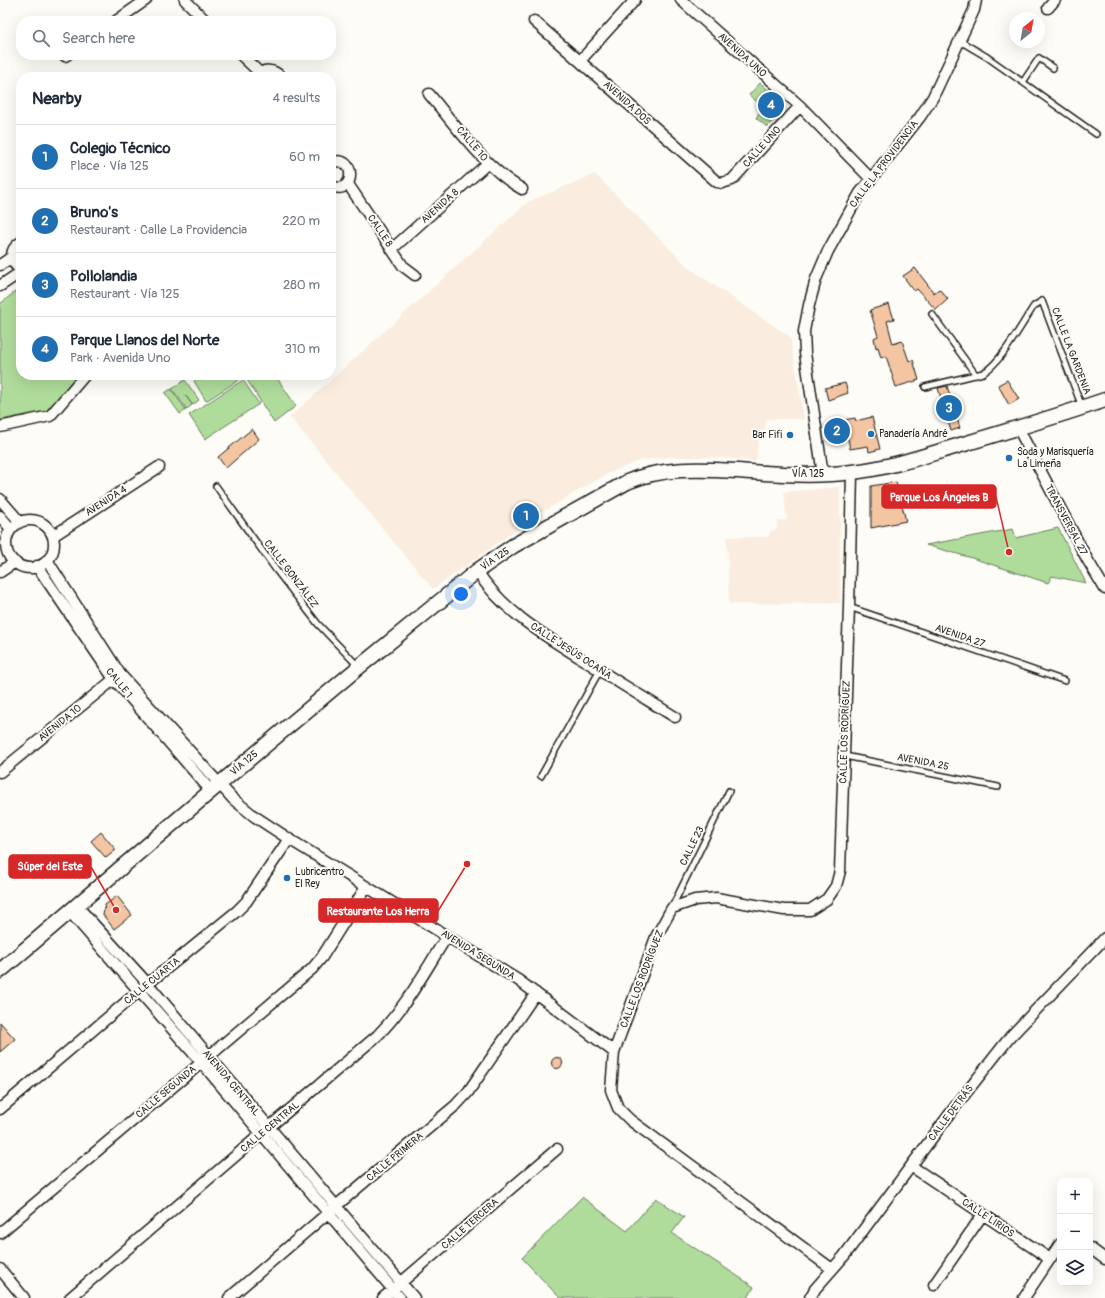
<!DOCTYPE html>
<html lang="en">
<head>
<meta charset="utf-8">
<style>
	:root { --surface:#fff; --page:#f2f2f3; --text:#1f2937; --muted:#747a83; --line:#e0e1e3; --accent:#1f6fb2 }
	body { margin:0; font-family:Pangolin,sans-serif; background:var(--page); color:var(--text) }
	.controls { position:absolute; right:12px; bottom:12px; display:grid; overflow:hidden; border-radius:8px; box-shadow:0 4px 16px #0002 }
	.controls button { width:36px; height:36px; display:grid; place-items:center; padding:0; border:0; border-bottom:1px solid var(--line); background:var(--surface); color:var(--text); font:20px sans-serif }
	.compass { position:absolute; left:1009px; top:12px; width:36px; height:36px; border-radius:50%; background:var(--surface); box-shadow:0 4px 16px #0002; rotate:31deg }
	.you { position:absolute; left:461px; top:594px; width:14px; height:14px; margin:-10px; border:3px solid #fff; border-radius:50%; background:#1a73e8; box-shadow:0 0 0 6px #1a73e833 }
	.badge { display:grid; place-items:center; width:26px; height:26px; border-radius:50%; background:var(--accent); color:#fff; font-size:13px; font-weight:700 }
	.pin { position:absolute; translate:-50% -50%; border:2px solid #fff; box-shadow:0 1px 4px #0006 }
	.list { margin:0; padding:0; list-style:none }
	h2 { display:flex; justify-content:space-between; align-items:center; height:52px; margin:0; padding:0 16px; font-size:17px }
	h2 small { font-size:13px; font-weight:400; color:var(--muted) }
	.list li { display:grid; grid-template-columns:26px 1fr auto; gap:12px; align-items:center; box-sizing:border-box; height:64px; padding:0 16px; border-top:1px solid var(--line) }
	.list b { display:block; font-size:15px; white-space:nowrap }
	.list p { margin:0; font-size:13px; white-space:nowrap; color:var(--muted) }
	.list em { font-size:13px; font-style:normal; color:var(--muted) }
	.icon { flex:none; width:22px; height:22px; fill:none; stroke:currentColor; stroke-width:2; stroke-linecap:round; stroke-linejoin:round }
	.map { position:relative; flex:none; width:1105px; height:1298px; overflow:hidden }
	.search { position:absolute; background:var(--surface); box-shadow:0 4px 16px #0002; left:16px; top:16px; width:320px; height:44px; display:flex; align-items:center; gap:10px; box-sizing:border-box; padding:0 14px; border-radius:16px; color:var(--muted); font-size:15px }
	.panel { position:absolute; background:var(--surface); box-shadow:0 4px 16px #0002; left:16px; top:72px; width:320px; height:308px; border-radius:16px }
	.map>svg:first-child { display:block }
</style>
</head>
<body>
<div class="map">
<svg width="1105" height="1298" viewBox="0 0 1105 1298">
	<rect width="100%" height="100%" fill="#fdfcf7"/>
	<filter id="ink" filterUnits="userSpaceOnUse"><feTurbulence type="fractalNoise" baseFrequency=".025" numOctaves="2"/><feDisplacementMap in="SourceGraphic" scale="8" xChannelSelector="R" yChannelSelector="G"/><feConvolveMatrix kernelMatrix="1 2 1 2 8 2 1 2 1" color-interpolation-filters="sRGB"/></filter>
	<g filter="url(#ink)">
		<path fill="#faecde" d="M595,174L689,268L790,337L804,419H766L764,437H759L756,461L715,457H670L641,460L607,474L535,516L433,589L290,417L528,202Z
			M840,487V603L729,604L727,537H769L770,531L777,530V521L787,520L784,492Z"/>
		<path fill="#afdc9b" stroke="#667c5c" d="M760,83L779,99L782,107L781,111L767,127L756,118L763,107L749,95Z
			M21,287V375H77L48,411L0,420V304Z
			M202,375H240L242,378L206,401L194,381Z
			M244,375H275L296,406L274,423Z
			M185,380L199,400L193,405L185,395L192,405L187,409L172,389Z
			M243,380L259,404L205,439L189,415Z
			M171,389L186,410L180,414L165,393Z
			M1058,528L1086,583L1052,576L1048,583L972,558L926,545L1013,529L1016,538Z
			M582,1197L627,1231L656,1198L684,1217L672,1233L754,1287L748,1298H560L522,1258Z"/>
		<path fill="#f3c5a2" stroke="#1c1c1c" d="M915,268L934,293L939,289L948,299L936,310L917,289L914,291L903,276Z
			M889,304L894,319L887,321L893,344L902,341L909,361L913,360L919,380L896,387L886,356L881,358L878,347L876,348L874,338L878,336L870,310Z
			M1007,380L1019,399L1009,405L998,385Z
			M845,383L848,393L828,400L825,388Z
			M947,386L960,428L951,431L938,388Z
			M872,417L880,449L869,452L868,446L850,449L844,420L855,418L856,421Z
			M252,429L259,439L226,468L218,457Z
			M896,482L906,521L871,528V486Z
			M101,832L116,850L106,858L91,841Z
			M117,896L132,915L114,929L103,915L105,905Z
			M0,1022L15,1039L0,1052Z
			M551.5 1063a5.5 5.5 0 1 1 11 0a5.5 5.5 0 1 1-11 0Z"/>
		<g fill="none" stroke-linecap="round" stroke-linejoin="round">
			<defs>
				<path id="service" d="M960,41L987,57L1096,134
					M1023,82L1039,58L1053,68
					M932,314L976,375
					M925,387L983,373C1002,362 1021,325 1034,306L1042,301L1082,407
					M216,486L276,570L318,624L359,667
					M849,607L1065,681
					M845,756L998,787
					M541,776L600,670
					M672,907L729,791"/>
				<path id="minor" d="M185,0L206,21
					M681,0L800,106L871,179
					M1048,8L1055,0
					M116,21L146,0
					M534,21L717,182L722,183L732,180L800,106
					M241,55L260,73
					M65,56L67,55
					M580,61L635,0
					M257,77C263,68 274,69 281,77
					M429,94C455,125 486,169 522,189
					M331,163C356,152 357,197 331,186
					M348,184L403,266L415,275
					M21,242C9,249 9,263 21,269
					M392,249L488,163
					M0,265L12,257
					M0,286L21,272
					M0,427L50,416L85,375
					M1018,428L1087,559L1105,589
					M823,475L805,353L804,331L809,305L816,279L828,251L860,193L920,117L933,97L974,10L976,0
					M0,499L20,522
					M0,516L11,529
					M6 544a24 24 0 1 1 48 0a24 24 0 1 1-48 0Z
					M53,536L159,467
					M47,560L120,674L233,799L254,816L289,839L518,980L614,1052
					M37,566L114,679L211,791
					M477,571C503,612 547,637 587,662C616,681 646,699 675,717
					M0,572L15,562
					M0,772L118,676
					M77,906L148,984L336,1206L414,1298
					M70,912L201,1062L400,1298
					M0,1109L139,991L237,911L246,902L289,839
					M911,1166L1050,1259L1060,1244
					M0,1233L312,969L322,957L366,887
					M1090,1248L1105,1259
					M0,1269L24,1298
					M832,1269L630,1120L618,1108L611,1090L614,1052L656,937L672,908L695,900L716,898L784,910H810L827,899L836,886L840,871L849,607L852,473
					M934,1285L983,1214
					M70,1298L261,1134L377,1036C406,1007 425,971 447,936
					M229,1298L336,1206L456,1105L468,1092L536,993
					M383,1298L557,1149
					M810,1298L815,1289L844,1256L958,1103L1010,1037L1105,938
					M1024,1298L1050,1259"/>
				<path id="secondary" d="M0,971L211,791L359,667L477,571L513,546L627,482C662,467 700,469 737,471C776,474 814,477 852,472C890,468 927,455 964,444C1011,430 1058,416 1105,400"/>
			</defs>
			<use href="#service" stroke="#1c1c1c" stroke-width="8"/>
			<use href="#minor" stroke="#1c1c1c" stroke-width="13"/>
			<use href="#secondary" stroke="#1c1c1c" stroke-width="17"/>
			<use href="#service" stroke="#fdfcf7" stroke-width="5"/>
			<use href="#minor" stroke="#fdfcf7" stroke-width="10"/>
			<use href="#secondary" stroke="#fdfcf7" stroke-width="14"/>
		</g>
	</g>
	<g fill="#1f6fb2" stroke="#fdfcf7" stroke-width="1.5">
		<circle cx="871" cy="434" r="4"/>
		<circle cx="790" cy="435" r="4"/>
		<circle cx="1009" cy="458" r="4"/>
		<circle cx="287" cy="878" r="4"/>
	</g>
	<g text-anchor="middle" dominant-baseline="central" stroke-width="4" stroke-linejoin="round" paint-order="stroke">
		<g font-size="10" fill="#1c1c1c" stroke="#fdfcf7">
			<text transform="translate(742 55) rotate(42)">AVENIDA UNO</text>
			<text transform="translate(627 103) rotate(42)">AVENIDA DOS</text>
			<text transform="translate(472 144) rotate(49)">CALLE 10</text>
			<text transform="translate(762 147) rotate(-48)">CALLE UNO</text>
			<text transform="translate(884 164) rotate(-53)">CALLE LA PROVIDENCIA</text>
			<text transform="translate(440 206) rotate(-42)">AVENIDA 8</text>
			<text transform="translate(380 231) rotate(56)">CALLE 8</text>
			<text transform="translate(1071 351) rotate(69)">CALLE LA GARDENIA</text>
			<text x="808" y="474">VÍA 125</text>
			<text transform="translate(106 501) rotate(-33)">AVENIDA 4</text>
			<text transform="translate(1066 520) rotate(62)">TRANSVERSAL 27</text>
			<text transform="translate(495 559) rotate(-34)">VÍA 125</text>
			<text transform="translate(291 574) rotate(53)">CALLE GONZÁLEZ</text>
			<text transform="translate(960 636) rotate(19)">AVENIDA 27</text>
			<text transform="translate(571 651) rotate(33)">CALLE JESÚS OCAÑA</text>
			<text transform="translate(119 683) rotate(51)">CALLE 1</text>
			<text transform="translate(60 723) rotate(-39)">AVENIDA 10</text>
			<text transform="translate(845 732) rotate(-88)">CALLE LOS RODRÍGUEZ</text>
			<text transform="translate(923 762) rotate(11)">AVENIDA 25</text>
			<text transform="translate(244 763) rotate(-40)">VÍA 125</text>
			<text transform="translate(692 846) rotate(-64)">CALLE 23</text>
			<text transform="translate(478 955) rotate(32)">AVENIDA SEGUNDA</text>
			<text transform="translate(642 979) rotate(-69)">CALLE LOS RODRÍGUEZ</text>
			<text transform="translate(152 981) rotate(-39)">CALLE CUARTA</text>
			<text transform="translate(231 1083) rotate(50)">AVENIDA CENTRAL</text>
			<text transform="translate(166 1092) rotate(-40)">CALLE SEGUNDA</text>
			<text transform="translate(951 1113) rotate(-53)">CALLE DETRÁS</text>
			<text transform="translate(270 1127) rotate(-40)">CALLE CENTRAL</text>
			<text transform="translate(395 1157) rotate(-40)">CALLE PRIMERA</text>
			<text transform="translate(988 1218) rotate(34)">CALLE LIRIOS</text>
			<text transform="translate(470 1224) rotate(-41)">CALLE TERCERA</text>
		</g>
		<g font-size="10" fill="#1c1c1c" stroke="#fdfcf7" text-anchor="start">
			<text x="879" y="434">Panadería André</text>
			<text x="782" y="435" text-anchor="end">Bar Fifi</text>
			<text x="1017" y="452">Soda y Marisquería<tspan x="1017" dy="12">La Limeña</tspan></text>
			<text x="295" y="872">Lubricentro<tspan x="295" dy="12">El Rey</tspan></text>
		</g>
	</g>
	<path fill="none" stroke="#d62828" stroke-width="1.5" d="M1009 552L996 497M116 910L91 867M467 864L438 911"/>
	<g fill="#d62828" stroke="#fdfcf7" stroke-width="1.5">
		<circle cx="1009" cy="552" r="4"/>
		<circle cx="116" cy="910" r="4"/>
		<circle cx="467" cy="864" r="4"/>
	</g>
	<g fill="#d62828" stroke="#d62828" stroke-width="1.5">
		<rect x="882" y="485" width="114" height="23" rx="4"/>
		<rect x="9" y="855" width="82" height="23" rx="4"/>
		<rect x="319" y="899" width="119" height="23" rx="4"/>
	</g>
	<g font-size="11" text-anchor="middle" font-weight="bold" fill="#fff">
		<text x="939" y="501">Parque Los Ángeles B</text>
		<text x="50" y="870">Súper del Este</text>
		<text x="378" y="915">Restaurante Los Herra</text>
	</g>
</svg>
<div class="controls">
<button>+</button>
<button>−</button>
<button><svg class="icon" aria-label="layers" viewBox="0 0 24 24"><path d="M12 4l9 5-9 5-9-5zM3 14l9 5 9-5"/></svg></button>
</div>
<svg class="compass" viewBox="-18 -18 36 36"><path d="M0-13l5 13h-10z" fill="#e53935"/><path d="M0 13l5-13h-10z" fill="#747a83"/></svg>
<div class="you"></div>
<div class="pin badge" style="left:526px;top:516px">1</div>
<div class="pin badge" style="left:837px;top:431px">2</div>
<div class="pin badge" style="left:949px;top:408px">3</div>
<div class="pin badge" style="left:771px;top:105px">4</div>
<div class="search"><svg class="icon" aria-label="search" viewBox="0 0 24 24"><circle cx="10" cy="10" r="6"/><path d="M15 15l6 6"/></svg>Search here</div>
<section class="panel">
<h2>Nearby<small>4 results</small></h2>
<ul class="list">
<li><span class="badge">1</span><div><b>Colegio Técnico</b><p>Place · Vía 125</p></div><em>60 m</em></li>
<li><span class="badge">2</span><div><b>Bruno's</b><p>Restaurant · Calle La Providencia</p></div><em>220 m</em></li>
<li><span class="badge">3</span><div><b>Pollolandia</b><p>Restaurant · Vía 125</p></div><em>280 m</em></li>
<li><span class="badge">4</span><div><b>Parque Llanos del Norte</b><p>Park · Avenida Uno</p></div><em>310 m</em></li>
</ul>
</section>
</div>
</body>
</html>
